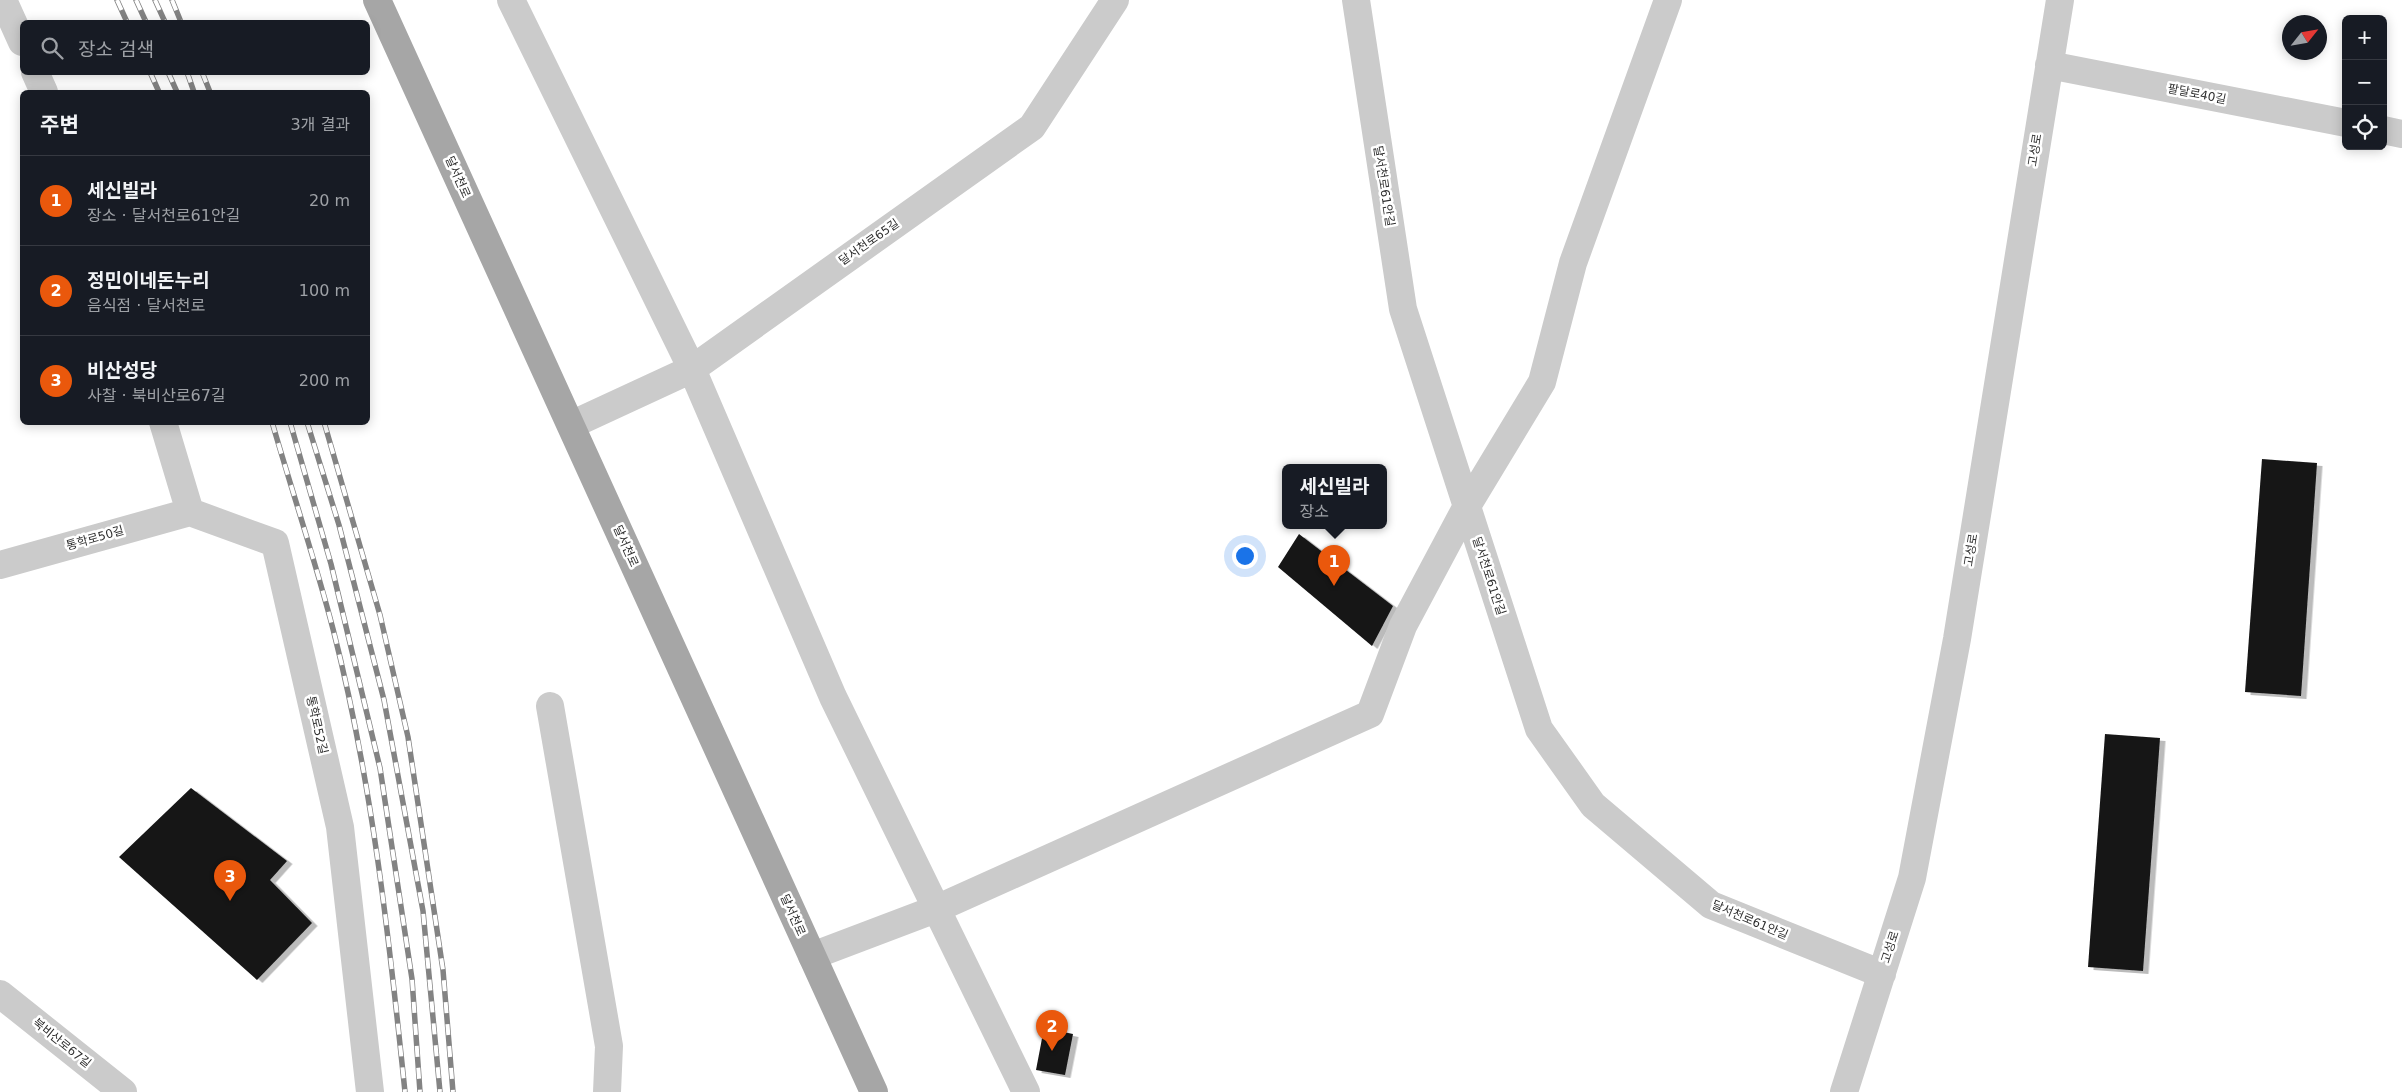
<!DOCTYPE html>
<html lang="ko">
<head>
<meta charset="utf-8">
<style>
	:root { --surface:#171b24; --page:#242831; --text:#f1f3f6; --muted:#9ea1a6; --line:#363941; --accent:#ea580c }
	body { margin:0; font-family:"DejaVu Sans","Noto Sans KR",sans-serif; background:var(--page); color:var(--text) }
	.controls { position:absolute; right:15px; top:15px; display:grid; overflow:hidden; border-radius:8px; box-shadow:0 2px 12px #0003 }
	.controls button { width:45px; height:45px; display:grid; place-items:center; padding:0; border:0; border-bottom:1px solid var(--line); background:var(--surface); color:var(--text); font:25px sans-serif }
	.compass { position:absolute; left:2282px; top:15px; width:45px; height:45px; border-radius:50%; background:var(--surface); box-shadow:0 2px 12px #0003; rotate:59deg }
	.you { position:absolute; left:1244px; top:555px; width:18px; height:18px; margin:-12px; border:4px solid #fff; border-radius:50%; background:#1a73e8; box-shadow:0 0 0 8px #1a73e833 }
	.badge { display:grid; place-items:center; width:32px; height:32px; border-radius:50%; background:var(--accent); color:#fff; font-size:16px; font-weight:700 }
	.pin { position:absolute; translate:-50% -41px; filter:drop-shadow(0 1px 2px #0008) }
	.pin::after { content:''; position:absolute; top:26px; width:18px; height:15px; background:inherit; clip-path:polygon(0 0,100% 0,50% 100%) }
	.popup { position:absolute; left:1282px; top:464px; width:105px; height:65px; box-sizing:border-box; display:grid; place-content:center; border-radius:8px; background:var(--surface); filter:drop-shadow(0 1px 4px #0005); font-size:16px; white-space:nowrap; color:var(--muted) }
	.popup b { font-size:19px; color:var(--text) }
	.popup::after { content:''; position:absolute; left:50%; top:100%; margin-left:-10px; border:10px solid transparent; border-top-color:var(--surface) }
	.list { margin:0; padding:0; list-style:none }
	h2 { display:flex; justify-content:space-between; align-items:center; height:65px; margin:0; padding:0 20px; font-size:21px }
	h2 small { font-size:16px; font-weight:400; color:var(--muted) }
	.list li { display:grid; grid-template-columns:32px 1fr auto; gap:15px; align-items:center; box-sizing:border-box; height:90px; padding:0 20px; border-top:1px solid var(--line) }
	.list b { display:block; font-size:19px; white-space:nowrap }
	.list p { margin:0; font-size:16px; white-space:nowrap; color:var(--muted) }
	.list em { font-size:16px; font-style:normal; color:var(--muted) }
	.icon { flex:none; width:28px; height:28px; fill:none; stroke:currentColor; stroke-width:2; stroke-linecap:round; stroke-linejoin:round }
	.map { position:relative; flex:none; width:2402px; height:1092px; overflow:hidden }
	.search { position:absolute; background:var(--surface); box-shadow:0 2px 12px #0003; left:20px; top:20px; width:350px; height:55px; display:flex; align-items:center; gap:12px; box-sizing:border-box; padding:0 18px; border-radius:8px; color:var(--muted); font-size:19px }
	.panel { position:absolute; background:var(--surface); box-shadow:0 2px 12px #0003; left:20px; top:90px; width:350px; height:335px; border-radius:8px }
	.map>svg:first-child { display:block }
</style>
</head>
<body>
<div class="map">
<svg width="2402" height="1092" viewBox="0 0 2402 1092">
	<defs>
		<filter id="shadow"><feDropShadow dx="5.5" dy="3" stdDeviation="0" flood-color="#0004"/></filter>
	</defs>
	<rect width="100%" height="100%" fill="#fff"/>
	<path fill="#151515" filter="url(#shadow)" d="M2262,459L2317,463L2301,696L2245,692Z
		M1299,534L1393,606L1372,646L1278,567Z
		M2105,734L2160,738L2143,971L2088,967Z
		M191,788L287,861L270,880L312,923L257,980L119,857Z
		M1044,1028L1073,1034L1065,1075L1036,1070Z"/>
	<g fill="none" stroke-linecap="round" stroke-linejoin="round">
		<path stroke="#cbcbcb" stroke-width="28" d="M3,0L22,42
			M511,0L692,369L833,697L1026,1092
			M1356,0L1403,309L1539,729L1593,805L1711,905L1882,974
			M2049,65L2346,123
			M35,72L44,92
			M2383,130L2402,134
			M163,422L190,512L275,543L340,827L370,1092
			M571,425L692,369L1032,127L1115,0
			M0,565L190,512
			M550,706L609,1046L607,1092
			M812,956L936,909L1370,714L1403,626L1467,506L1542,382L1573,263L1668,0
			M0,994L123,1092
			M1844,1092L1912,878L1957,639L2060,0"/>
		<path stroke="#a6a6a6" stroke-width="28" d="M377,0L874,1092"/>
		<defs>
			<path id="rail" d="M117,0L127,22
				M136,0L146,22
				M155,0L165,22
				M172,0L181,22
				M150,72L159,92
				M168,72L177,92
				M187,72L194,92
				M202,72L210,92
				M272,422C292,491 315,560 333,629C372,781 389,937 405,1092
				M290,422L331,564L380,768L412,979L420,1092
				M307,422L339,525L384,700L423,911L440,1092
				M324,422L380,615L408,737L443,970L453,1092"/>
		</defs>
		<use href="#rail" stroke="#838383" stroke-width="5.5"/>
		<use href="#rail" stroke="#fff" stroke-width="4" stroke-dasharray="11" stroke-linecap="butt"/>
	</g>
	<g text-anchor="middle" dominant-baseline="central" stroke-width="5" stroke-linejoin="round" paint-order="stroke">
		<g font-size="12" fill="#2e2e2e" stroke="#fff">
			<text transform="translate(2197 94) rotate(11)">팔달로40길</text>
			<text transform="translate(2035 150) rotate(-81)">고성로</text>
			<text transform="translate(458 177) rotate(66)">달서천로</text>
			<text transform="translate(1384 186) rotate(81)">달서천로61안길</text>
			<text transform="translate(869 242) rotate(-35)">달서천로65길</text>
			<text transform="translate(95 538) rotate(-16)">통학로50길</text>
			<text transform="translate(626 546) rotate(66)">달서천로</text>
			<text transform="translate(1971 550) rotate(-81)">고성로</text>
			<text transform="translate(1489 576) rotate(72)">달서천로61안길</text>
			<text transform="translate(317 725) rotate(77)">통학로52길</text>
			<text transform="translate(793 915) rotate(66)">달서천로</text>
			<text transform="translate(1750 920) rotate(23)">달서천로61안길</text>
			<text transform="translate(1890 947) rotate(-72)">고성로</text>
			<text transform="translate(62 1043) rotate(39)">북비산로67길</text>
		</g>
	</g>
</svg>
<div class="controls">
<button>+</button>
<button>−</button>
<button><svg class="icon" aria-label="locate" viewBox="0 0 24 24"><circle cx="12" cy="12" r="6"/><path d="M12 2v4M12 18v4M2 12h4M18 12h4"/></svg></button>
</div>
<svg class="compass" viewBox="-18 -18 36 36"><path d="M0-13l5 13h-10z" fill="#e53935"/><path d="M0 13l5-13h-10z" fill="#9ea1a6"/></svg>
<div class="you"></div>
<div class="pin badge" style="left:1334px;top:586px">1</div>
<div class="popup"><b>세신빌라</b>장소</div>
<div class="pin badge" style="left:1052px;top:1051px">2</div>
<div class="pin badge" style="left:230px;top:901px">3</div>
<div class="search"><svg class="icon" aria-label="search" viewBox="0 0 24 24"><circle cx="10" cy="10" r="6"/><path d="M15 15l6 6"/></svg>장소 검색</div>
<section class="panel">
<h2>주변<small>3개 결과</small></h2>
<ul class="list">
<li><span class="badge">1</span><div><b>세신빌라</b><p>장소 · 달서천로61안길</p></div><em>20 m</em></li>
<li><span class="badge">2</span><div><b>정민이네돈누리</b><p>음식점 · 달서천로</p></div><em>100 m</em></li>
<li><span class="badge">3</span><div><b>비산성당</b><p>사찰 · 북비산로67길</p></div><em>200 m</em></li>
</ul>
</section>
</div>
</body>
</html>
